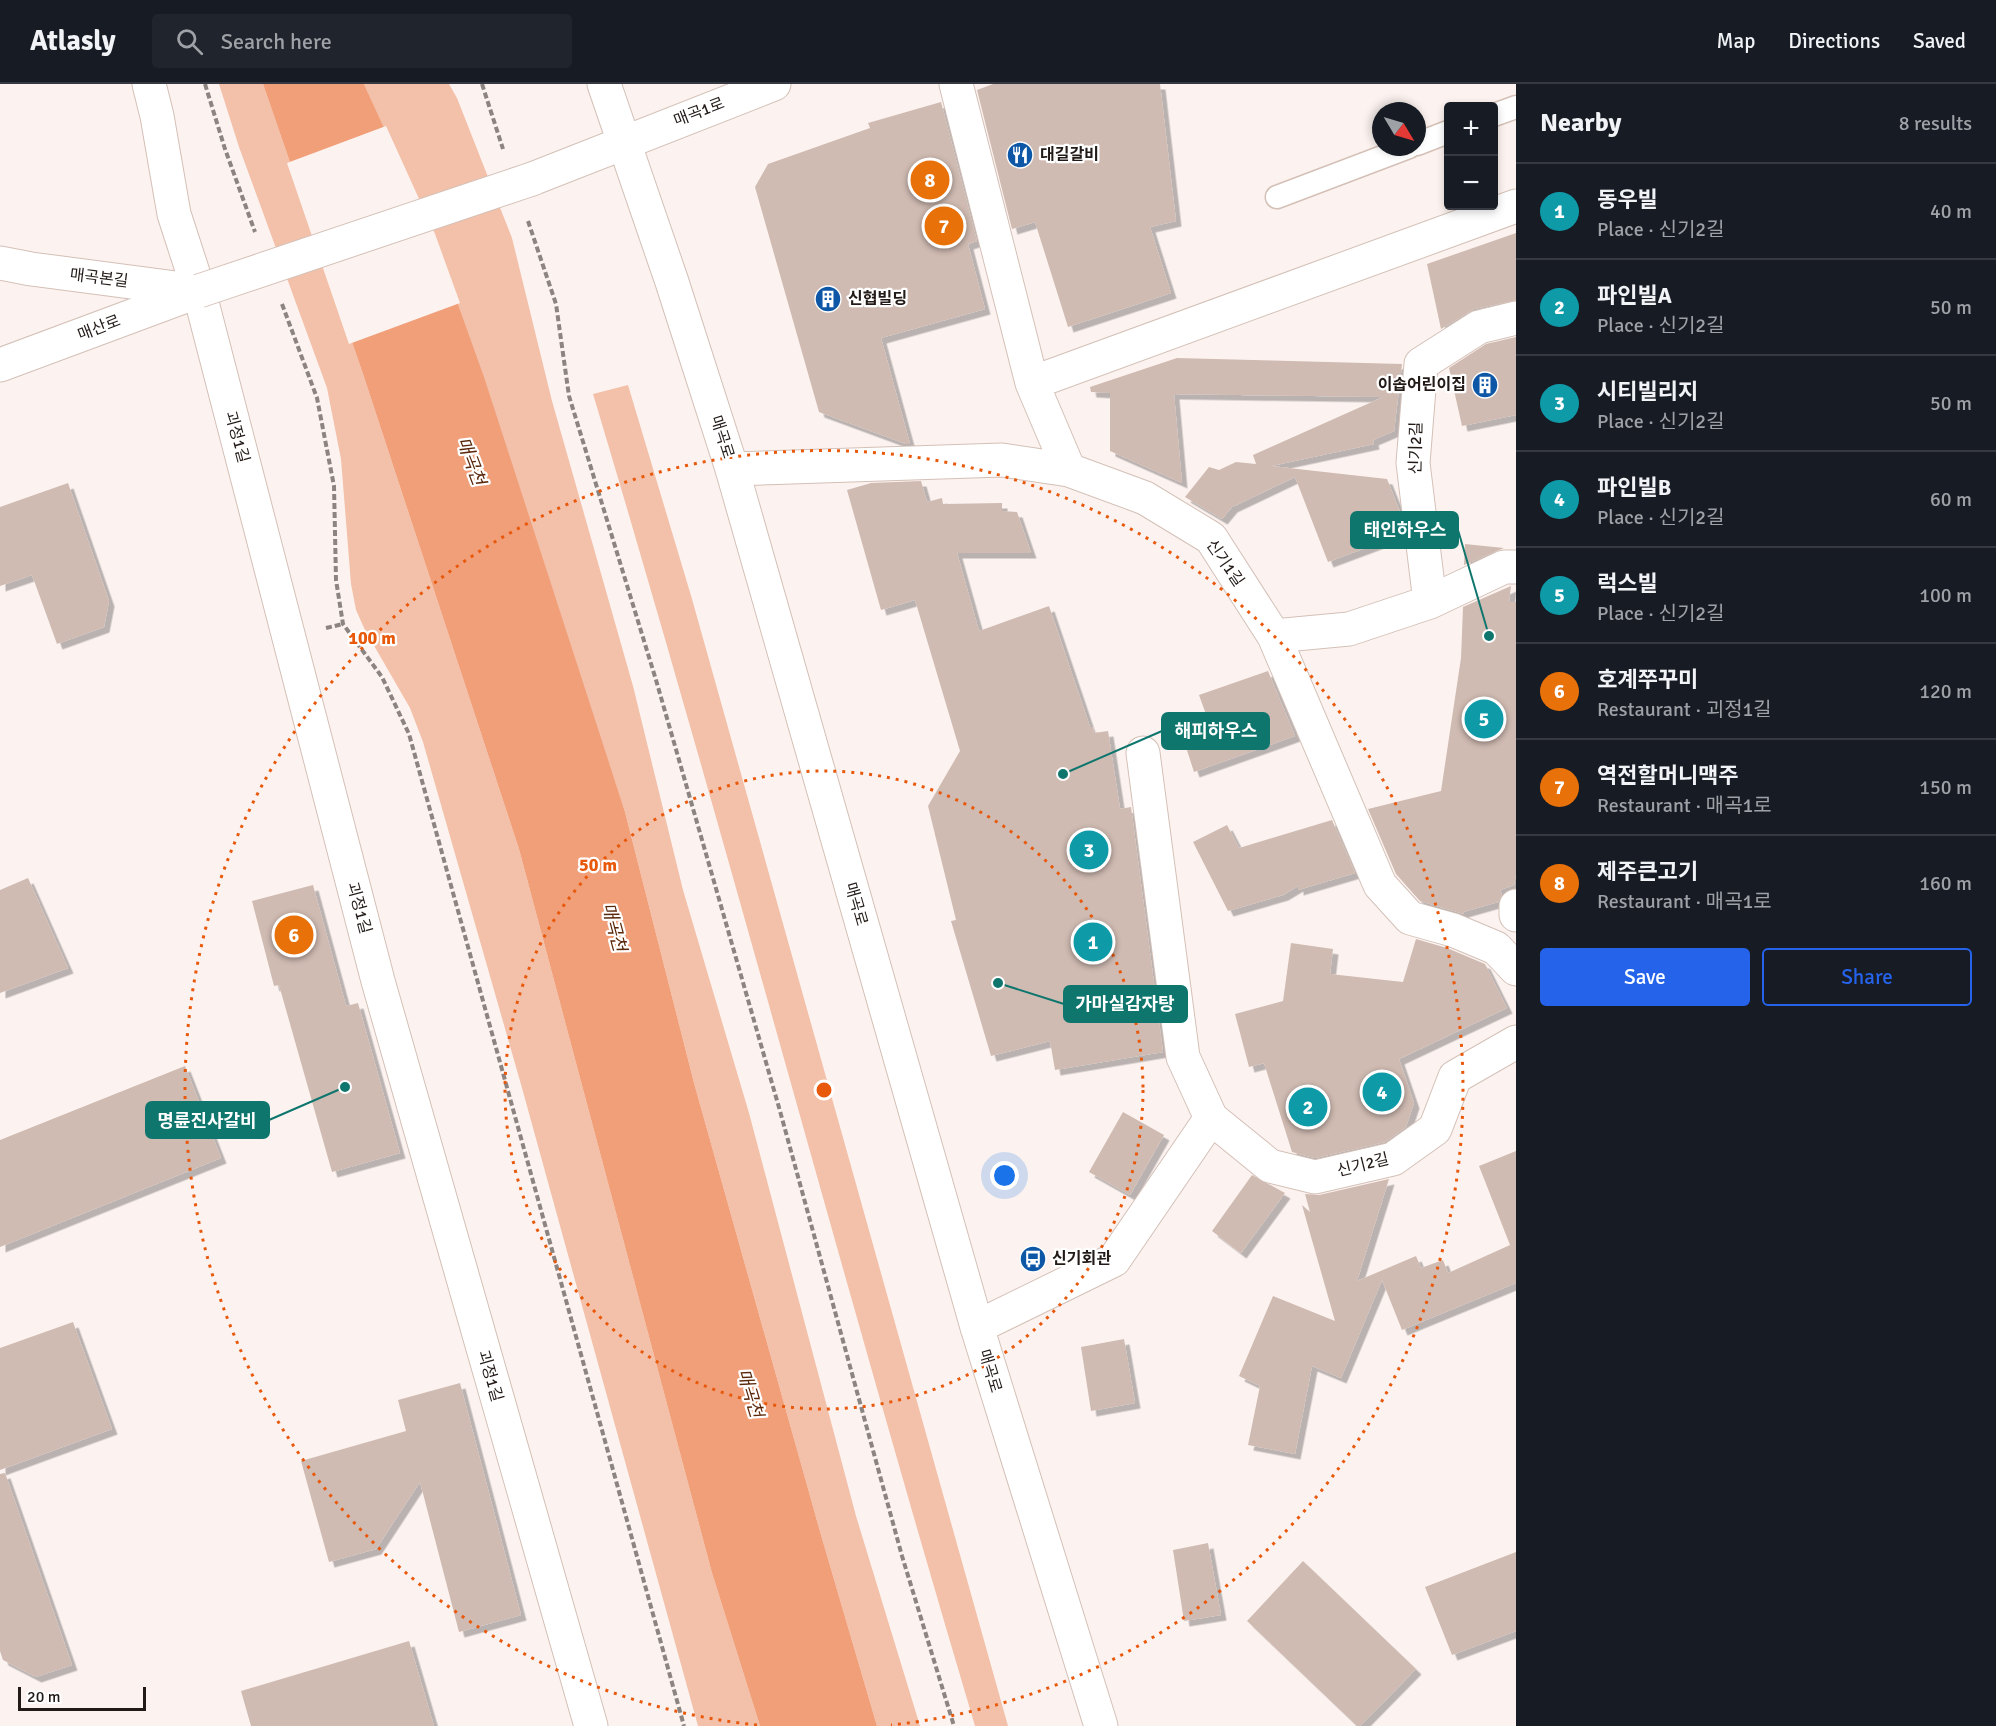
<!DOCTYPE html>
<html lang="en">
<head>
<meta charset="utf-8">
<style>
	:root { --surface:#171b24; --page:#20242c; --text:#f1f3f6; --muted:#9ea1a6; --line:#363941; --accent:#2563eb }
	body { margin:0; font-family:Signika,"Noto Sans KR",sans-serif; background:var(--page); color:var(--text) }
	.controls { position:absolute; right:18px; top:18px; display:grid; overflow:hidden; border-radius:6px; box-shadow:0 3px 9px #0003 }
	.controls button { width:54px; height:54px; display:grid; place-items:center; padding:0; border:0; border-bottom:2px solid var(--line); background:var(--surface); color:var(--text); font:30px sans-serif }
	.compass { position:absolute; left:1372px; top:18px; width:54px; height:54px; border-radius:50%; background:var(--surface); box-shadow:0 3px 9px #0003; rotate:128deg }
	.scale { position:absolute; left:18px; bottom:15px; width:128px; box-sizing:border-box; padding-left:6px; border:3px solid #221a17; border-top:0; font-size:16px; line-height:21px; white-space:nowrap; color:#221a17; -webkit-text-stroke:4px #fff; paint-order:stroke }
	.you { position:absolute; left:1005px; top:1092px; width:21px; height:21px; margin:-15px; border:4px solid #fff; border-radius:50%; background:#1a73e8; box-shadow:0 0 0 9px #1a73e833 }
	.badge { display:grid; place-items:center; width:39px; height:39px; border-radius:50%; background:var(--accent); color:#fff; font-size:20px; font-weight:700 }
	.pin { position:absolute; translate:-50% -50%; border:3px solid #fff; box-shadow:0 2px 6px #0006 }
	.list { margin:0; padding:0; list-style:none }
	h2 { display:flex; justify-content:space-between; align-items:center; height:78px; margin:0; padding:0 24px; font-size:26px }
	h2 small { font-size:20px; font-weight:400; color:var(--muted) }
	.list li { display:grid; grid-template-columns:39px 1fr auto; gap:18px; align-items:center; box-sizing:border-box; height:96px; padding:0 24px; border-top:2px solid var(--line) }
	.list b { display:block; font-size:22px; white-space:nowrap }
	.list p { margin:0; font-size:20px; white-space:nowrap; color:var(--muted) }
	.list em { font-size:20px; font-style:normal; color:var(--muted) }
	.actions { display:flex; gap:12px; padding:18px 24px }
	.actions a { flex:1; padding:14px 0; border:2px solid var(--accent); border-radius:6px; text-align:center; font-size:21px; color:var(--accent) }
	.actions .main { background:var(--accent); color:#fff }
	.icon { flex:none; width:33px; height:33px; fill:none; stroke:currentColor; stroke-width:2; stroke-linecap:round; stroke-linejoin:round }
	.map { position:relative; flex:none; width:1516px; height:1642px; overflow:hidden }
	header { display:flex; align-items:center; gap:36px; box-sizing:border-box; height:84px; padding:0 30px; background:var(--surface); border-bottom:2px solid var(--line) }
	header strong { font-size:28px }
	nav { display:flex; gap:33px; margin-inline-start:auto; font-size:21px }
	.search { width:420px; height:54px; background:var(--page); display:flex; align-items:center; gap:15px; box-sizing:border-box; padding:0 21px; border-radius:6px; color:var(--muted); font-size:22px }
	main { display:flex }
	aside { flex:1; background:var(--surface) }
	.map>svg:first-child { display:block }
</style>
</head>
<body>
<header>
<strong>Atlasly</strong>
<div class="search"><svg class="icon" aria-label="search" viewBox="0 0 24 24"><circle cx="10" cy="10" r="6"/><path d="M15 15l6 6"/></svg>Search here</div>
<nav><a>Map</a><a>Directions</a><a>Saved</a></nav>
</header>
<main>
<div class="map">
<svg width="1516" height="1642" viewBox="0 0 1516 1642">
	<defs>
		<filter id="shadow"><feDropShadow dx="5.5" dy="5.5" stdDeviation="0" flood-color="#0004"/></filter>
	</defs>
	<rect width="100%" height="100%" fill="#fcf3f0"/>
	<path fill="#f3c0a9" d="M219,0H263L363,290L519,765L712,1489L760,1642H698L522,1004L423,658L410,624L365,546L356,526L351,500L341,375L327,304L239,63Z
		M364,0H449L457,14L512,154L552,317L633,602L683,806L749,1029L856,1432L920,1642H877L821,1451L694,999L625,728L432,151Z
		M628,301L692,515L1008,1642H975C843,1199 726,753 593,310Z"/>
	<path fill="#f09f79" d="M263,0H364L433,151L484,293L625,728L694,999L821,1451L877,1642H760L712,1489L519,765L363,290Z"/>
	<path fill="#fcf3f0" d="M386,42L435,150L460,219L349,260L287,79Z"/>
	<path fill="#d0bbb2" filter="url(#shadow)" d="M993,0H1160L1176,137L1150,143L1171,209L1068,243L1035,138L1012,145L977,6Z
		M941,18L977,157L968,160L985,225L881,254L910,360H906L819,328L755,103L768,80L870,44L868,39Z
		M1516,149V216L1474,225L1441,245L1427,180Z
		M1516,253V331L1462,342L1449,284L1486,260Z
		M1177,274L1402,280L1394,347L1373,356L1374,360L1271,382L1387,395L1400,428L1403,450L1328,478L1295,393L1232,423L1222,435L1185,413L1209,383L1219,386L1236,378L1256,380L1253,371L1383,313L1174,310L1182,399L1110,367V309L1091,308L1090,303Z
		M921,397L927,418L942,414L943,420L1002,419V427L1017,428L1031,469H957L979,547L1049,522L1090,643H1093L1094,649L1108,647L1120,725L1131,723L1163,968L1055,986L1050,957L991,972L951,837L956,836L928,722L960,667L915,516L881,526L847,406L871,399Z
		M68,399L109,517L104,543L57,560L32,491L0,502V423Z
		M1465,460L1504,464L1464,481Z
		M1511,502L1509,518H1516V790L1514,801L1500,806L1502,811L1498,818L1463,828L1464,830L1420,817L1396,790L1368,725L1441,707L1461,574L1463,523Z
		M1268,587L1295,652L1194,688L1184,657L1212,647L1199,611Z
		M1332,736L1355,789L1298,806V802L1283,811L1228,827L1193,758L1227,741L1239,764Z
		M28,794L68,884L0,909V806Z
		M313,801L346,922L358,919L400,1069L332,1088L279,901L274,902L252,817Z
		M1416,855L1447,864L1485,880L1507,924L1399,975L1414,1019L1406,1043L1385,1058L1315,1074L1292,1068L1264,979L1249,983L1235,930L1283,917L1291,859L1333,865L1330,890L1403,898Z
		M185,982L221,1074L0,1163V1056Z
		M1123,1028L1164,1051L1130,1111L1089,1088Z
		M1516,1067V1199L1402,1246L1382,1196L1341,1294L1312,1282L1295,1370L1248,1361L1260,1302L1239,1292L1273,1212L1335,1237L1302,1121L1310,1128L1305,1110L1319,1111L1389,1095L1357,1197L1416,1172L1421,1184L1443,1176L1448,1189L1510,1161L1479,1082Z
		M1252,1091L1285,1109L1241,1169L1212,1147Z
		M73,1238L112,1345L0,1386V1264Z
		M1124,1255L1135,1319L1091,1327L1081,1263Z
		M460,1299L521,1531L459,1548L420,1398L376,1465L329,1478L301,1377L406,1347L398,1316Z
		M5,1389L72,1581L36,1593L3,1576L0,1567V1390Z
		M1208,1459L1221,1531L1184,1537L1173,1466Z
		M1516,1468V1547L1452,1571L1425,1503Z
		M1303,1477L1416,1585L1360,1642H1357L1247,1537Z
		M409,1557L434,1642H251L241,1607Z"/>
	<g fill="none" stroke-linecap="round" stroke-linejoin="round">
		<defs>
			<path id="service" d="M1494,31L1516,23
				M1417,60L1448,48
				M1277,113L1409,63"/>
			<path id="minor" d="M149,0L157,32L174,130L199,207L378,897L591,1642
				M956,0L1032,299L1069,386
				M0,179L31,185L199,207
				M1032,299L1516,122
				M732,385L1002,376L1069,386L1145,414L1211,454L1274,552L1380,801L1410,834L1453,846L1496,864L1516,885
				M1430,518L1413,379L1421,280L1479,243L1516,234
				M1274,552L1349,545L1430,518L1504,483H1516
				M1143,669L1183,973L1211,1034L1270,1082L1315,1093L1393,1075L1435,1045L1455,993L1516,958
				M1516,822V831
				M977,1243L1114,1176L1211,1034"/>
			<path id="tertiary" d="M604,0L672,198L732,385L977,1243L1101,1642
				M532,95L774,0
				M0,281L199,207"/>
		</defs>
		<use href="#service" stroke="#d4c0b7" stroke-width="25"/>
		<use href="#minor" stroke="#d4c0b7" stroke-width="35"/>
		<use href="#tertiary" stroke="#d4c0b7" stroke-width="35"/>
		<path stroke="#8c8481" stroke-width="4" stroke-dasharray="6 3" stroke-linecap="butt" d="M205,0L225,65L255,148
			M482,0L503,65
			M528,137L556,220L569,312L656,596L780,1027L902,1472L954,1642
			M282,220L317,314L334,402L336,496L343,540L382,593L409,650L684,1642
			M326,544L343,540"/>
		<use href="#service" stroke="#fff" stroke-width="22"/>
		<use href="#minor" stroke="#fff" stroke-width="33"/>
		<use href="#tertiary" stroke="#fff" stroke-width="33"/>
		<defs>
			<path id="tertiary-bridge" d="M199,207L532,95"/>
		</defs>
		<use href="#tertiary-bridge" stroke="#d4c0b7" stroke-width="35" stroke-linecap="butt"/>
		<use href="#tertiary-bridge" stroke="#fff" stroke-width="33"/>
	</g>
	<g fill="none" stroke="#e8590c" stroke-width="3" stroke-dasharray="3 6">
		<circle cx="824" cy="1006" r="319"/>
		<path d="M757 1641A639 639 0 1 1 891 1641"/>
	</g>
	<defs>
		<symbol id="restaurant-disc" viewBox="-11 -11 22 22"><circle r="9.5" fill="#0e56a6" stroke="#fff"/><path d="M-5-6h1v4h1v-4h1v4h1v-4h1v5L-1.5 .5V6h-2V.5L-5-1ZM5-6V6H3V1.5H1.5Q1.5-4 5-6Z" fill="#fff"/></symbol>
		<symbol id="building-disc" viewBox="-11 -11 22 22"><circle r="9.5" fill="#0e56a6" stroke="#fff"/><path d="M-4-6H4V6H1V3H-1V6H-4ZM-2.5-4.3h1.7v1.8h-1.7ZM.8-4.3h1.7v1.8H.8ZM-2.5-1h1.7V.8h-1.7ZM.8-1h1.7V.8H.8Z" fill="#fff"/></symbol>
		<symbol id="bus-disc" viewBox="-11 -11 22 22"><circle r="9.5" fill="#0e56a6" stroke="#fff"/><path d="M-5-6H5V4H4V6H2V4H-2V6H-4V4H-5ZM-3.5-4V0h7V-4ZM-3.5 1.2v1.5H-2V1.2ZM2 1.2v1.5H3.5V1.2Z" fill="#fff"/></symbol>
	</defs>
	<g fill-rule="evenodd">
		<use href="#restaurant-disc" x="1005" y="56" width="30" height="30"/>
		<use href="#building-disc" x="813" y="200" width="30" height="30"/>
		<use href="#building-disc" x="1470" y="286" width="30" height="30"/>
		<use href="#bus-disc" x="1018" y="1160" width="30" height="30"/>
	</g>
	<g text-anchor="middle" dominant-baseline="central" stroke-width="4.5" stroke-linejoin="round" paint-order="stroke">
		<g font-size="16" fill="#221a17" stroke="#fff">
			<text transform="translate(699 28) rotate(-21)">매곡1로</text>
			<text transform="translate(99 194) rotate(7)">매곡본길</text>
			<text transform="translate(99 244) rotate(-21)">매산로</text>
			<text transform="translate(237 353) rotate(75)">괴정1길</text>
			<text transform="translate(722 353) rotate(72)">매곡로</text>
			<text transform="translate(1416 364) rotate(-89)">신기2길</text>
			<text transform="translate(1225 479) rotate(55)">신기1길</text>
			<text transform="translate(856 820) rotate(74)">매곡로</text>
			<text transform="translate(359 824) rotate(75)">괴정1길</text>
			<text transform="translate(1363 1081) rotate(-14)">신기2길</text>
			<text transform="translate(990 1287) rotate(73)">매곡로</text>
			<text transform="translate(490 1292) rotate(74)">괴정1길</text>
		</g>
		<g font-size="16" font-weight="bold" fill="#221a17" stroke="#fff" text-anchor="start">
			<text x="1040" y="71">대길갈비</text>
			<text x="848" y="215">신협빌딩</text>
			<text x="1466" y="301" text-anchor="end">이솝어린이집</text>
			<text x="1052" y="1175">신기회관</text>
		</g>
		<g font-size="18" font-style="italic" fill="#5a270b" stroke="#fff">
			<text transform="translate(471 377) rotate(69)">매곡천</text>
			<text transform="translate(614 843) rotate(75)">매곡천</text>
			<text transform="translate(750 1309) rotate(73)">매곡천</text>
		</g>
	</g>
	<circle cx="824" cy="1006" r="9" fill="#e8590c" stroke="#fff" stroke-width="3"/>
	<g font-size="18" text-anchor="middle" font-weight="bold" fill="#e8590c" stroke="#fff" stroke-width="4.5" stroke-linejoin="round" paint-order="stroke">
		<text x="372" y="560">100 m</text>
		<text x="598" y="787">50 m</text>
	</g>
	<path fill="none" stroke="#0f766e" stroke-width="2" d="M1489 552L1458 446M1063 690L1162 647M998 899L1064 920M345 1003L269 1036"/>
	<g fill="#0f766e" stroke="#fff" stroke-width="2">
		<circle cx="1489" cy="552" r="6"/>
		<circle cx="1063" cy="690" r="6"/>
		<circle cx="998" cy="899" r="6"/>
		<circle cx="345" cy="1003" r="6"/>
	</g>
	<g fill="#0f766e" stroke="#0f766e" stroke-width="2">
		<rect x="1351" y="428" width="107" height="36" rx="6"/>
		<rect x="1162" y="629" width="107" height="36" rx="6"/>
		<rect x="1064" y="902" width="123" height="36" rx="6"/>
		<rect x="146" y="1018" width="123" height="36" rx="6"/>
	</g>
	<g font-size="18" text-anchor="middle" font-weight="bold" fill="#fff">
		<text x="1405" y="452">태인하우스</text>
		<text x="1216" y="653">해피하우스</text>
		<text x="1125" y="926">가마실감자탕</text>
		<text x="207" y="1043">명륜진사갈비</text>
	</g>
</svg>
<div class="controls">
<button>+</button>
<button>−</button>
</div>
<svg class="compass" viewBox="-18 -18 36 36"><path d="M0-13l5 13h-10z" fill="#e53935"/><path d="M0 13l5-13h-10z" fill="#9ea1a6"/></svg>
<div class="scale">20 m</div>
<div class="you"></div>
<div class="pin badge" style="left:1093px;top:858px;background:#0f9aa8">1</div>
<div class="pin badge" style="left:1308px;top:1023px;background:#0f9aa8">2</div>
<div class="pin badge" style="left:1089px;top:766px;background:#0f9aa8">3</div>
<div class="pin badge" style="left:1382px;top:1008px;background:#0f9aa8">4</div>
<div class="pin badge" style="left:1484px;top:635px;background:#0f9aa8">5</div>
<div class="pin badge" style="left:294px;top:851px;background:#e8710a">6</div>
<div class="pin badge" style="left:944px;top:142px;background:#e8710a">7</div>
<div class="pin badge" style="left:930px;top:96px;background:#e8710a">8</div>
</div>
<aside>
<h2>Nearby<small>8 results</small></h2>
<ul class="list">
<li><span class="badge" style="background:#0f9aa8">1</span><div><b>동우빌</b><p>Place · 신기2길</p></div><em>40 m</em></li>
<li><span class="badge" style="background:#0f9aa8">2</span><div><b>파인빌A</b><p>Place · 신기2길</p></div><em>50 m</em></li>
<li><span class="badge" style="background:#0f9aa8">3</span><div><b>시티빌리지</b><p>Place · 신기2길</p></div><em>50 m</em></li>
<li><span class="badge" style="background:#0f9aa8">4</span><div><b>파인빌B</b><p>Place · 신기2길</p></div><em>60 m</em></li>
<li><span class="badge" style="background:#0f9aa8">5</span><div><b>럭스빌</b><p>Place · 신기2길</p></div><em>100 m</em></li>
<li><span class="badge" style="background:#e8710a">6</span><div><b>호계쭈꾸미</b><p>Restaurant · 괴정1길</p></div><em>120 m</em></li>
<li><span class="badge" style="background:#e8710a">7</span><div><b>역전할머니맥주</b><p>Restaurant · 매곡1로</p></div><em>150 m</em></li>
<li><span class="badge" style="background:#e8710a">8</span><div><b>제주큰고기</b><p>Restaurant · 매곡1로</p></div><em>160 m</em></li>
</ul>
<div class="actions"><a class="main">Save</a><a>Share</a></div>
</aside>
</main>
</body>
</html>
